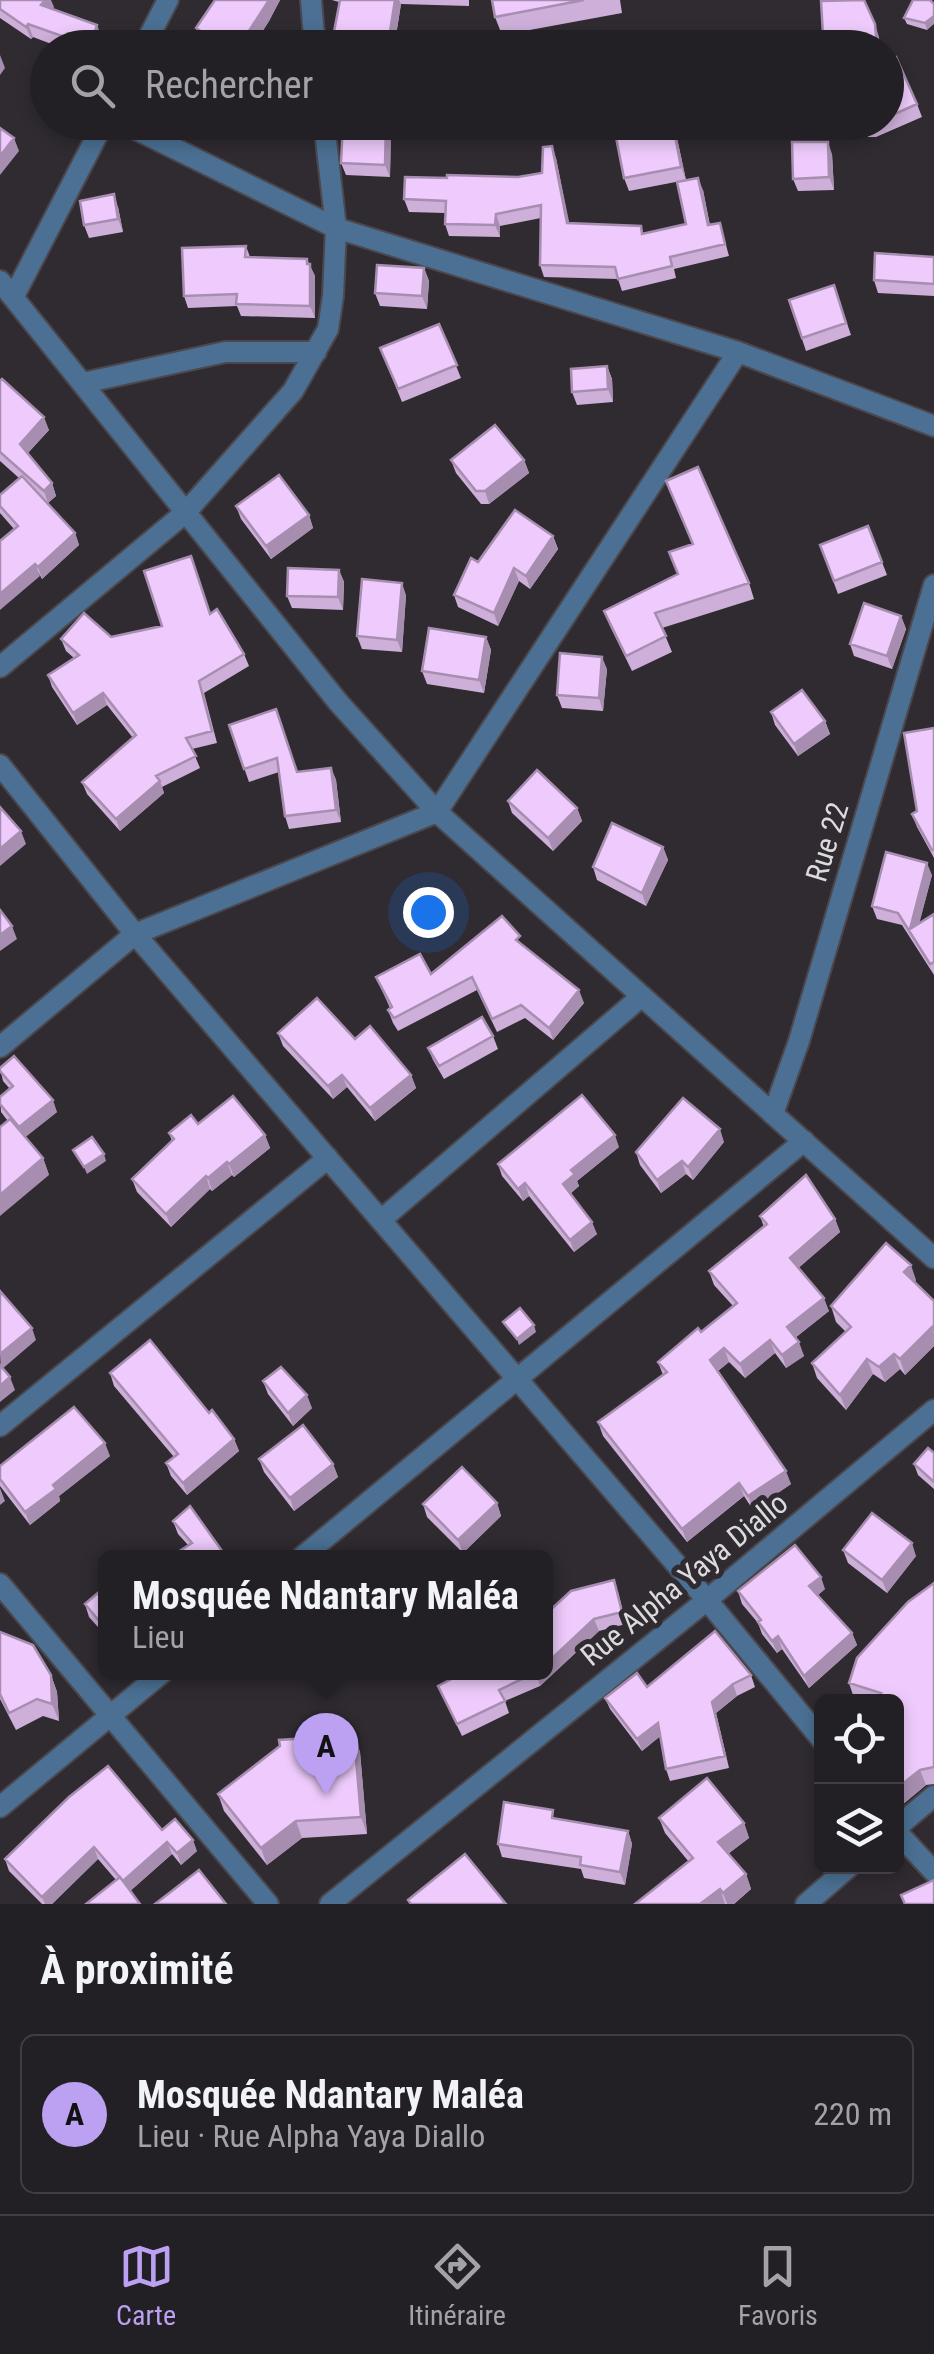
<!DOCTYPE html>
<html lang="fr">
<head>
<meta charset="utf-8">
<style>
	:root { --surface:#232025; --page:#2b282d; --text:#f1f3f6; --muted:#a3a3a7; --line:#403e42; --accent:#bca0f2 }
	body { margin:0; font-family:"Roboto Condensed",sans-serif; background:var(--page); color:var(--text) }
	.controls { position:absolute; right:30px; bottom:30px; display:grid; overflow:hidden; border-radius:15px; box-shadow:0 5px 15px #0003 }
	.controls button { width:90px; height:90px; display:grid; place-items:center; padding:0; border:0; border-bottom:2px solid var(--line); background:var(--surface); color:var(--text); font:50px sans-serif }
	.you { position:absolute; left:428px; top:912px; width:35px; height:35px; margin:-25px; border:8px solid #fff; border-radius:50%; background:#1a73e8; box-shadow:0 0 0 15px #1a73e833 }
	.badge { display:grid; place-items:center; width:65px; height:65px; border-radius:50%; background:var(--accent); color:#111; font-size:32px; font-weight:700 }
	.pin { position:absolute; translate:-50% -82px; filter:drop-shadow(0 2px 5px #0008) }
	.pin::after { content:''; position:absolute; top:52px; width:35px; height:30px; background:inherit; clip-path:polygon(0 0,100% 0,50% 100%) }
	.popup { position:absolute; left:98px; top:1550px; width:455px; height:130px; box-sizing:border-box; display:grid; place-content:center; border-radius:15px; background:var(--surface); filter:drop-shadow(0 2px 8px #0005); font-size:32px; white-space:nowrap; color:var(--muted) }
	.popup b { font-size:38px; color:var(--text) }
	.popup::after { content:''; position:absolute; left:50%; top:100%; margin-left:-20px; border:20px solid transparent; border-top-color:var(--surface) }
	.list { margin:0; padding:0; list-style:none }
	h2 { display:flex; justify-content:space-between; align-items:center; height:130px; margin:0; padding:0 40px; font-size:42px }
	h2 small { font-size:32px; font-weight:400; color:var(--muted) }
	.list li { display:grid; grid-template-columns:65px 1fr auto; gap:30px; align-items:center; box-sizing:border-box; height:160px; margin:0 20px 20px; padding:0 20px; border:2px solid var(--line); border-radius:15px }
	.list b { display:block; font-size:38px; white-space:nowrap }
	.list p { margin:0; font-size:32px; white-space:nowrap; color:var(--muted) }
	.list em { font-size:32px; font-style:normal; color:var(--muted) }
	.icon { flex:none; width:55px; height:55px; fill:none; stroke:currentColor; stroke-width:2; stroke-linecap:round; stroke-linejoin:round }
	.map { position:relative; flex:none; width:934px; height:1904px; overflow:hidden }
	.search { position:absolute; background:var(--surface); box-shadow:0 5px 15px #0003; left:30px; right:30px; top:30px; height:110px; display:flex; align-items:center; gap:25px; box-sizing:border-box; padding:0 35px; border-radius:55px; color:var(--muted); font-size:38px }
	.sheet { height:310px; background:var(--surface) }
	nav { display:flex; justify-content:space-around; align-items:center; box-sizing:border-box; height:140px; border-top:2px solid var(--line); background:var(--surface); font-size:28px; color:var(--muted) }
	nav a { display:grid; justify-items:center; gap:5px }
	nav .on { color:var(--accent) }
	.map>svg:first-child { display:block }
</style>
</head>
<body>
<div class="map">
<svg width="934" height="1904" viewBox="0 0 934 1904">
	<rect width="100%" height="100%" fill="#2f2b31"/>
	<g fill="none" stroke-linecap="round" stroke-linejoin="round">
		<defs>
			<path id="minor" d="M311,0L315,48
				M143,48L168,0
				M121,122L336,228L738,352L934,426
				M0,281L338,702L437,812L773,1114L799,1041L934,585
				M14,296L104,122
				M83,383L225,352H316
				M0,667L186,512L293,391L328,329L333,296L336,228L324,122
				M0,765L135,934L707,1600L822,1740
				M0,1047L135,934L437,812L738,352
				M381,1220L642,996
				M0,1426L328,1158
				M301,1558L804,1141
				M0,1584L268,1904
				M0,1807L163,1672
				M896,1828L934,1796
				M896,1831L934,1872
				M330,1904L707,1600L934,1410
				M806,1904L850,1866"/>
			<path id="tertiary" d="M773,1114L934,1258"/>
		</defs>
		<use href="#minor" stroke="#4b474d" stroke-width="24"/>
		<use href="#tertiary" stroke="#4b474d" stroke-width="24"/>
		<use href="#minor" stroke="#4b7093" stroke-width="20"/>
		<use href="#tertiary" stroke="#4b7093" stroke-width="20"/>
	</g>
	<path fill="#cdafd9" d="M0,0L54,7L52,9L102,38L98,48H62L33,37L31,39L0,18Z
		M215,0H280L269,21L252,48H210L201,41L196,28Z
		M332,0H469V6L401,4L394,48H323L334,32L339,2Z
		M492,0H620L622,13L502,35L495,17Z
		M934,4L927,30L907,24L904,18Z
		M886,50L917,104L922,117L876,137H868L861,122H886Z
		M343,122H439V128L391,127L390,177L346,175L341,163Z
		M596,122H644L645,130L673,125L677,138L686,180L629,191L624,178L615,129L599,132Z
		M832,154L834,190L798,191L793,179Z
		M556,158L569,224L641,226L643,233L686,224L703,190L710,225L720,223L729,256L674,269L676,278L622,291L618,279L544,277L540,265L541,218L500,226V237L449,236L445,224V213L409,212L404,199L447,178L518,177L542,173Z
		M118,207L123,232L89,238L84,225Z
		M246,246L250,257L309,264L315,276V318L241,316L237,306L188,308L184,296Z
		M934,257V296L878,293L874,280Z
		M424,268L429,281L427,309L380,306L375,293Z
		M834,285L851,335L806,351L789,300Z
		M439,324L461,378L402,402L380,348Z
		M607,366L612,379L613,402L577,405L572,392Z
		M0,381L49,430L28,453L52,483L56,496L48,503L42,497L75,533L79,545L42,579L14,529L0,513V495L19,478L0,461Z
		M451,460H524L529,473L489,504H481L456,473Z
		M666,481L749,583L754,599L662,628L672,652L632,671L610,626L604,611L678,575L692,544Z
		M236,506L309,515L313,528L271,559L241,519Z
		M868,526L887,575L838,594L820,545Z
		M553,536L558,549L530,589L519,581L498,626L458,607L454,595Z
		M339,570L344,582L343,610L292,608L287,596Z
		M406,595L402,652L362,649L357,636Z
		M210,613L244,654L249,666L204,693L217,743L192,749L200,768L162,787L164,793L120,831L87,794L82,782L133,738L107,705L77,725L52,687L48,675L74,658L66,651L61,639L111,637L162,626Z
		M901,616L906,629L892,669L854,656L850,644Z
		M486,637L491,650L484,693L427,684L422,671Z
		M607,669L603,711L562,708L557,695Z
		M771,712L825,721L830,734L798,756L775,725Z
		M229,725L298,772L331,768L336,780L341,822L289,829L285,816L279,772L249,782Z
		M934,728V858L917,827L912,814L917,811Z
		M508,801L577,808L582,821L553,851L512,813Z
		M663,847L668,860L646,906L597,880L593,867Z
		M932,875L919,923L934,914V975L902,925L877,919L872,906Z
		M523,945L584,1003L553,1040L525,1018L497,1032L477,990L398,1031L393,1023L388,1010L390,1008L376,977L431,974Z
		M278,1033L355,1039L411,1075L416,1088L375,1121L347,1087L333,1099L283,1046Z
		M493,1036L498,1049L444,1079L433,1060L428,1048Z
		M0,1068L57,1112L25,1137L43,1158L49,1175L1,1112L0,1097L10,1089L3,1081Z
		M198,1124L265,1135L270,1148L234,1177L232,1175L212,1191L210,1189L171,1227L137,1192L132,1179L172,1141L169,1133Z
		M724,1142L693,1180L686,1174L661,1193L640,1165L636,1152Z
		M619,1147L577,1181L579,1186L570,1194L597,1234L574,1252L529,1196L523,1201L502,1176L498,1164Z
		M760,1216L835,1219L840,1232L798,1268L829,1311L795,1338L804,1356L786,1368L775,1353L745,1378L729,1362L718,1371L791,1484L753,1510L744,1496L687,1542L603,1436L598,1422L663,1375L658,1362L701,1332L733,1306L714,1285L709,1271L764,1227Z
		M916,1280L915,1282L934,1301V1346L905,1375L900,1369L885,1382L873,1374L846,1410L817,1378L812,1363L846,1332L836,1322L831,1306Z
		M110,1373L209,1413L234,1439L239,1451L187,1495L171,1476L166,1463L174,1457L114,1386Z
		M263,1381L312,1408L293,1426L268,1394Z
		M934,1453V1489L918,1475L914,1464Z
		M110,1456L59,1496L60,1501L30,1525L0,1486V1466Z
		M259,1459L333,1464L338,1477L294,1511L264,1472Z
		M497,1503L501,1516L463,1553L427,1517L423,1504Z
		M173,1521L227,1558H184L181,1550L188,1545L178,1534Z
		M843,1550L916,1556L887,1593L848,1563Z
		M934,1583V1784L926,1785L902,1805L896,1799V1702H865L854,1698L849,1683Z
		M106,1586V1636L89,1617L85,1604Z
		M825,1589L818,1595L852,1633L857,1645L809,1688L782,1649L777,1653L762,1634L758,1623L742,1604L738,1591Z
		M618,1592L626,1624L599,1631L540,1686L505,1701L509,1713L462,1736L438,1686L546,1672Z
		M0,1632L51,1675L57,1692L59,1721L43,1716L16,1730L0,1699Z
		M751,1675L755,1687L737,1696L716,1713L729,1768L670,1781L666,1769L660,1736L642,1751L610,1709L605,1698L647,1687Z
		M354,1735L360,1752L367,1834L302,1838L267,1865L224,1811L218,1794Z
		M659,1818L744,1823L749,1838L728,1854L746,1874L751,1889L734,1904H635L689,1862L665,1833Z
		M556,1819L628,1831L632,1844L625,1885L584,1878L581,1869L502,1857L498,1844Z
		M162,1830L197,1851L181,1865L172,1854L130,1891L116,1880L98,1859L52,1904H42L9,1871L5,1859Z"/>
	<path fill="#a78eb0" d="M45,0H51L54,7L46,18L41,5Z
		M269,0H280L269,21L252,48H238Z
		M395,0H399L401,4L394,48H389L388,44Z
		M934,16V24L927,30L925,23Z
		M28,24L33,37L31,39L26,27Z
		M875,24L879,37L880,48H877Z
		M97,25L102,38L98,48H90Z
		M0,55L5,68L0,75Z
		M386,122H390L391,127L390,177L385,165Z
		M673,125L677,138L686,180L681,167Z
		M14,138L19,151L0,175V156Z
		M828,142L832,154L834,190L829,177Z
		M552,146L556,158L572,236L567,223Z
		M698,178L703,190L712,237L708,225Z
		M114,194L118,207L123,232L118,219Z
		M496,214L500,226V237L495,225Z
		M307,259L315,276V318L310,306Z
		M424,268L429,281L427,309L422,296Z
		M607,366L612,379L613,402L608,389Z
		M44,417L49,430L25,456L20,444Z
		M524,460L529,473L489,504L485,491Z
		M52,483L56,496L48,503L44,491Z
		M309,515L313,528L271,559L266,546Z
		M75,533L79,545L42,579L38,567Z
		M553,536L558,549L530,589L526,576Z
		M35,564L40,576L0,610V594Z
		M514,568L519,581L498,626L494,613Z
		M339,570L344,582L343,610L338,597Z
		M402,583L406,595L402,652L397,640Z
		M901,616L906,629L892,669L887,656Z
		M486,637L491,650L484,693L479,680Z
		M602,657L607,669L603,711L599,698Z
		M103,693L107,705L77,725L73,713Z
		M825,721L830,734L798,756L794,744Z
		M331,768L336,780L341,822L336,810Z
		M160,781L164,793L120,831L116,819Z
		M577,808L582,821L553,851L548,838Z
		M21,831L26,844L0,866V849Z
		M663,847L668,860L646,906L642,893Z
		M927,863L932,875L915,940L910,929Z
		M12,926L17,939L0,951V935Z
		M579,990L584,1003L553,1040L549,1028Z
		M342,1075L347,1087L333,1099L328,1086Z
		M411,1075L416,1088L375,1121L370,1108Z
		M53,1100L57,1112L23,1139L19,1127Z
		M720,1129L724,1142L693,1180L688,1167Z
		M265,1135L270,1148L234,1177L229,1164Z
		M615,1135L619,1147L577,1181L579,1186L567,1196L563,1184L571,1170Z
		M104,1154L106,1161L87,1174L84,1167Z
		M43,1158L49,1175L0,1216V1195Z
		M682,1161L686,1174L661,1193L657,1180Z
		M227,1162L232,1175L212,1191L208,1178Z
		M206,1176L210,1189L171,1227L166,1214Z
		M525,1183L529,1196L523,1201L518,1189Z
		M835,1219L840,1232L794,1272L790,1258Z
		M592,1222L597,1234L574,1252L570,1240Z
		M911,1265L916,1280L910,1287L904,1272Z
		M824,1298L829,1311L792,1340L787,1327Z
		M534,1325L536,1332L519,1345L517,1339Z
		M932,1327L934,1334V1346L905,1375L900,1359Z
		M32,1328L36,1340L1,1370L0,1354Z
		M770,1340L775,1353L745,1378L740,1364Z
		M799,1342L804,1356L786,1368L782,1355Z
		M724,1348L729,1362L715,1373L710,1360Z
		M894,1354L900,1369L885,1382L879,1367Z
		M867,1359L873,1374L846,1410L840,1395Z
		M10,1377L15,1390L0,1402V1386Z
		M307,1395L312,1408L293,1426L288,1413Z
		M234,1439L239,1451L187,1495L183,1483Z
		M105,1443L110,1456L59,1496L60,1501L30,1525L25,1512L53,1485Z
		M333,1464L338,1477L294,1511L290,1498Z
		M786,1471L791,1484L753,1510L748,1496Z
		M739,1483L744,1496L687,1542L682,1529Z
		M0,1488L5,1501L0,1505Z
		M497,1503L501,1516L463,1553L458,1540Z
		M912,1543L916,1556L887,1593L882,1580Z
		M821,1577L825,1589L814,1598L809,1586Z
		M594,1619L599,1631L540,1686L536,1674L537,1672H546V1664Z
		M852,1633L857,1645L809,1688L804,1676Z
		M778,1636L782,1649L777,1653L772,1641Z
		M51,1675L57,1692L59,1721L52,1704Z
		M733,1684L737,1696L716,1713L729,1768L712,1702Z
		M658,1723L662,1735L642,1751L637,1739Z
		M354,1735L360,1752L367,1834L361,1817Z
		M920,1770L926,1785L902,1805L896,1789Z
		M296,1821L302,1838L267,1865L261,1848Z
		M744,1823L749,1838L723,1857L718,1842Z
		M628,1831L632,1844L625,1885L620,1872Z
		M193,1840L197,1851L181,1865L177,1853Z
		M167,1842L172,1854L127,1894L123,1882Z
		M94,1847L98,1859L52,1904H45L42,1897Z
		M746,1874L751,1889L734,1904H727L723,1893Z
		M720,1889L725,1904H700Z"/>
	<path fill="#eecbfc" stroke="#a78eb0" stroke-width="2.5" d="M0,0H45L41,5L97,25L90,46L28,24L26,27L0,9Z
		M215,0H269L238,48H226L196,28Z
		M340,0H395L388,44L368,48H323L324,31L334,32Z
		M492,0H584L495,17Z
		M864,0L875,24L877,48H829L823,34L821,1Z
		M913,0H930L934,4V16L925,23L904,18Z
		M886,50L890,59L896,57L917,104L886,118Z
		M343,122H386L385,165L341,163Z
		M613,122H642L643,130L673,125L681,167L624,178Z
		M0,128L14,138L0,156Z
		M792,142H828L829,177L793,179Z
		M552,146L567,223L641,226L642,234L686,224L677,182L698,178L708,225L720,223L725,244L670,257L672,266L618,279L615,267L540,265L541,205L496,214L495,225L445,224L446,201L404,199L405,177L447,178V175L518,177L542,173L543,147Z
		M114,194L118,219L84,225L80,201Z
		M246,246L245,257L307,259V264H310V306L236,304L237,294L184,296L182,248Z
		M875,253L934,257V284L874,280Z
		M377,265L424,268L422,296L375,293Z
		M834,285L846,323L802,338L789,300Z
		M439,324L457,365L398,389L380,348Z
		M607,366L608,389L572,392L571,369Z
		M2,379L44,417L20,444L52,483L44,491L0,452V381Z
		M495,425L524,460L485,491H476L451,460Z
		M698,467L749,583L655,613L666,636L626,656L604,611L678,574L669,552L693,544L666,481Z
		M279,475L309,515L266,546L236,506Z
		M22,476L75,533L38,567L35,564L0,594V541L18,526L0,506V495Z
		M515,510L553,536L526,576L514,568L494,613L454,595L471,558L478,562Z
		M868,526L882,562L834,581L820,545Z
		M191,556L210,614L217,609L244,654L199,681L212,731L186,738L196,756L156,776L160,781L116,819L82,782L136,735L103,693L73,713L48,675L79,655L61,639L84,613L111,637L162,626L144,571Z
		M288,568L339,570L338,597L287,596Z
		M362,579L402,583L397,640L357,636Z
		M864,603L901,616L887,656L850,644Z
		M429,628L486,637L479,680L422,671Z
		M560,653L602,657L599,698L557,695Z
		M802,690L825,721L794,744L771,712Z
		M276,709L297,772L331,768L336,810L285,816L277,758L244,769L229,725Z
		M934,728V849L932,850L912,814L917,811L904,733Z
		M537,770L577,808L548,838L508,801Z
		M0,807L21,831L0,849Z
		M612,823L663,847L642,893L593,867Z
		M886,852L927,863L910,929L934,914V962L930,964L898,913L872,906Z
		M0,910L12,926L0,935Z
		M502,916L520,936L516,940L579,990L549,1028L521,1005L492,1019L472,977L394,1018L388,1010L392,1007L376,977L420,954L431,974Z
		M317,998L355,1039L370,1026L411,1075L370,1108L342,1075L328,1086L278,1033Z
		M482,1017L493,1036L439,1066L428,1048Z
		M14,1056L53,1100L19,1127L0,1104V1097L13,1086L0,1071V1068Z
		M582,1095L615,1135L571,1170L575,1174L563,1184L592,1222L570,1240L525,1183L518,1189L498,1164Z
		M233,1096L265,1135L229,1164L227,1162L208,1178L206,1176L166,1214L132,1179L174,1139L169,1133L191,1115L198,1124Z
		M683,1098L720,1129L688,1167L682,1161L657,1180L636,1152Z
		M10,1119L43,1158L0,1195V1127Z
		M92,1137L104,1154L84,1167L73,1150Z
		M806,1175L835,1219L790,1258L824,1298L787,1327L799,1342L782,1355L770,1340L740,1364L724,1348L710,1360L786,1471L748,1496L739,1483L682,1529L598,1422L667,1372L658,1362L698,1328L701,1332L737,1303L709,1271L767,1224L760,1216Z
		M886,1243L911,1265L904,1272L934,1301V1330L932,1327L900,1359L894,1354L879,1367L867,1359L840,1395L812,1363L851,1327L831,1306Z
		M0,1291L32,1328L0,1354Z
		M520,1308L534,1325L517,1339L503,1322Z
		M150,1340L209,1413L212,1410L234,1439L183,1483L166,1463L178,1454L110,1373Z
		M0,1365L10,1377L0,1386Z
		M281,1367L307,1395L288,1413L263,1381Z
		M74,1407L105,1443L53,1485L56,1489L25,1512L0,1479V1466Z
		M303,1425L333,1464L290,1498L259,1459Z
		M928,1448L934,1453V1482L914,1464Z
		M462,1467L497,1503L458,1540L423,1504Z
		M190,1506L227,1558H187L181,1550L192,1543L173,1521Z
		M872,1513L912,1543L882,1580L843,1550Z
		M795,1545L821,1577L809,1586L852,1633L804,1676L778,1636L772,1641L758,1622L761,1620L738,1591Z
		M614,1580L622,1612L594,1619L546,1664V1614L571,1591Z
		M934,1583V1767L920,1770L896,1789V1702H873L881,1693L849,1683L857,1658L908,1602Z
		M106,1586V1629L85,1604Z
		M715,1631L751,1675L733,1684L712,1702L725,1756L666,1769L658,1723L637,1739L605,1698L637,1673L647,1687Z
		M0,1632L33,1645L51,1675L52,1704L37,1699L9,1713L0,1694Z
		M465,1672H537L499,1690L505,1701L457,1724L438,1686Z
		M354,1735L361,1817L296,1821L261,1848L218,1794L280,1746L279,1740Z
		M108,1766L162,1830L175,1819L193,1840L177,1853L167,1842L123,1881L94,1847L42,1897L5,1859L69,1797Z
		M707,1778L744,1823L718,1842L746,1874L723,1893L720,1889L700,1904H635L693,1858L659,1818Z
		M504,1802L553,1810L552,1818L628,1831L620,1872L580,1865L581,1857L498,1844Z
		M465,1854L506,1904H411L408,1900Z
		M199,1870L226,1904H155Z
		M120,1877L140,1904H86Z
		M934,1880V1904H905L901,1895Z"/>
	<g text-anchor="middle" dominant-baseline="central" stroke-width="10" stroke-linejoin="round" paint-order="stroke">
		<g font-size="30" fill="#dcdadd" stroke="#2f2b31">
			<text transform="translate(827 842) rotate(-73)">Rue 22</text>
			<text transform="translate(684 1579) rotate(-39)">Rue Alpha Yaya Diallo</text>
		</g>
	</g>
</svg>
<div class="controls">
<button><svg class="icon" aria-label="locate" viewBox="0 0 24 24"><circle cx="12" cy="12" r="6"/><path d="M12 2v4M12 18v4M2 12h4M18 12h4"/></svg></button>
<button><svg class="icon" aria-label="layers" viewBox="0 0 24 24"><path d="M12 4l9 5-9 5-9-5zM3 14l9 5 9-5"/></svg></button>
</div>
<div class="you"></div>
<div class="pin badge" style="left:326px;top:1795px">A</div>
<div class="popup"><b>Mosquée Ndantary Maléa</b>Lieu</div>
<div class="search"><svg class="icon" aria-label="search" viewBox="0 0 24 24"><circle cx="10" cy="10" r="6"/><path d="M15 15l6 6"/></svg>Rechercher</div>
</div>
<section class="sheet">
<h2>À proximité<small></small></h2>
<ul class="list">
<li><span class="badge">A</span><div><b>Mosquée Ndantary Maléa</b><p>Lieu · Rue Alpha Yaya Diallo</p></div><em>220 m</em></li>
</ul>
</section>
<nav>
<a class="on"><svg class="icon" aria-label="map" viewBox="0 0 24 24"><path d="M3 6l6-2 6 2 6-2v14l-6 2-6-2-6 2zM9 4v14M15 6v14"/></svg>Carte</a>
<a><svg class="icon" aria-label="directions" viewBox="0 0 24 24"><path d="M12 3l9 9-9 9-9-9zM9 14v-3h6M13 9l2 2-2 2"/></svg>Itinéraire</a>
<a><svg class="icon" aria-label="saved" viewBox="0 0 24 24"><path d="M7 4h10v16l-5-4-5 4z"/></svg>Favoris</a>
</nav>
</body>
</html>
